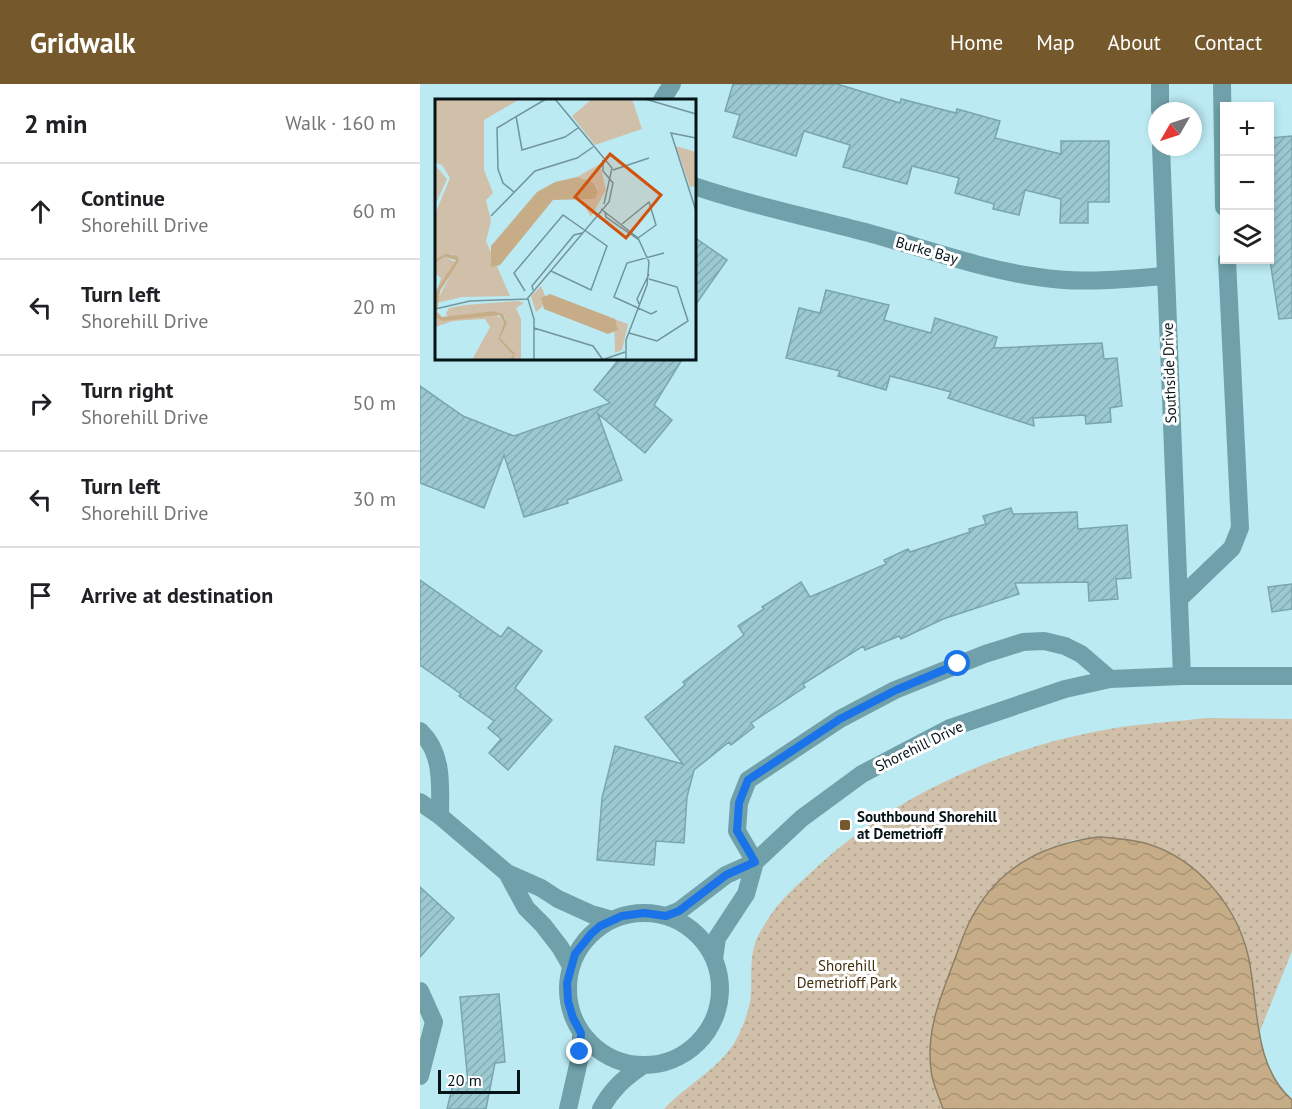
<!DOCTYPE html>
<html lang="en">
<head>
<meta charset="utf-8">
<style>
	:root { --surface:#fff; --page:#f2f2f2; --text:#202124; --muted:#757577; --line:#e0e0e0; --accent:#75592c }
	body { margin:0; font-family:"PT Sans",sans-serif; background:var(--page); color:var(--text) }
	.controls { position:absolute; right:18px; top:18px; display:grid; overflow:hidden; border-radius:0px; box-shadow:0 3px 9px #0003 }
	.controls button { width:54px; height:54px; display:grid; place-items:center; padding:0; border:0; border-bottom:2px solid var(--line); background:var(--surface); color:var(--text); font:30px sans-serif }
	.compass { position:absolute; left:728px; top:18px; width:54px; height:54px; border-radius:50%; background:var(--surface); box-shadow:0 3px 9px #0003; rotate:231deg }
	.scale { position:absolute; left:18px; bottom:15px; width:82px; box-sizing:border-box; padding-left:6px; border:3px solid #041417; border-top:0; font-size:16px; line-height:21px; white-space:nowrap; color:#041417; -webkit-text-stroke:4px #fff; paint-order:stroke }
	.stop { position:absolute; width:18px; height:18px; margin:-14px; border:4px solid #1a73e8; border-radius:50%; background:#fff }
	.stop.end { background:#1a73e8; border-color:#fff; box-shadow:0 2px 6px #0008 }
	.list { margin:0; padding:0; list-style:none }
	h2 { display:flex; justify-content:space-between; align-items:center; height:78px; margin:0; padding:0 24px; font-size:26px }
	h2 small { font-size:20px; font-weight:400; color:var(--muted) }
	.list li { display:grid; grid-template-columns:39px 1fr auto; gap:18px; align-items:center; box-sizing:border-box; height:96px; padding:0 24px; border-top:2px solid var(--line) }
	.list b { display:block; font-size:22px; white-space:nowrap }
	.list p { margin:0; font-size:20px; white-space:nowrap; color:var(--muted) }
	.list em { font-size:20px; font-style:normal; color:var(--muted) }
	.icon { flex:none; width:33px; height:33px; fill:none; stroke:currentColor; stroke-width:2; stroke-linecap:round; stroke-linejoin:round }
	.map { position:relative; flex:none; width:872px; height:1025px; overflow:hidden }
	header { display:flex; align-items:center; gap:36px; box-sizing:border-box; height:84px; padding:0 30px; background:var(--accent); color:#fff }
	header strong { font-size:28px }
	nav { display:flex; gap:33px; margin-inline-start:auto; font-size:21px }
	main { display:flex }
	aside { flex:1; background:var(--surface) }
	.map>svg:first-child { display:block }
</style>
</head>
<body>
<header>
<strong>Gridwalk</strong>
<nav><a>Home</a><a>Map</a><a>About</a><a>Contact</a></nav>
</header>
<main>
<aside>
<h2>2 min<small>Walk · 160 m</small></h2>
<ul class="list">
<li><svg class="icon" aria-label="ahead" viewBox="0 0 24 24"><path d="M12 20V5M6 11l6-6 6 6"/></svg><div><b>Continue</b><p>Shorehill Drive</p></div><em>60 m</em></li>
<li><svg class="icon" aria-label="left" viewBox="0 0 24 24"><path d="M17 20v-9H6M10 6l-5 5 5 5"/></svg><div><b>Turn left</b><p>Shorehill Drive</p></div><em>20 m</em></li>
<li><svg class="icon" aria-label="right" viewBox="0 0 24 24"><path d="M7 20v-9h11M14 6l5 5-5 5"/></svg><div><b>Turn right</b><p>Shorehill Drive</p></div><em>50 m</em></li>
<li><svg class="icon" aria-label="left" viewBox="0 0 24 24"><path d="M17 20v-9H6M10 6l-5 5 5 5"/></svg><div><b>Turn left</b><p>Shorehill Drive</p></div><em>30 m</em></li>
<li><svg class="icon" aria-label="arrive" viewBox="0 0 24 24"><path d="M6 21V4h12l-3 4 3 4H6"/></svg><div><b>Arrive at destination</b></div></li>
</ul>
</aside>
<div class="map">
<svg width="872" height="1025" viewBox="0 0 872 1025">
	<defs>
		<pattern id="park-dots" width="8" height="8" patternUnits="userSpaceOnUse" patternTransform="scale(1.5)"><rect width="8" height="8" fill="#d0c0a9"/><path d="M2 2h.1M6 6h.1" fill="none" stroke="#b1a491" stroke-width="1.8" stroke-linecap="round"/></pattern>
		<pattern id="water-waves" width="16" height="10" patternUnits="userSpaceOnUse" patternTransform="scale(1.5)"><rect width="16" height="10" fill="#c7ad87"/><path d="M0 5q4-4 8 0t8 0" fill="none" stroke="#a99474"/></pattern>
		<pattern id="building-hatch" width="6" height="6" patternUnits="userSpaceOnUse" patternTransform="scale(1.5)"><rect width="6" height="6" fill="#9cc9d1"/><path d="M-1 1l2-2M0 6l6-6M5 7l2-2" fill="none" stroke="#85acb3"/></pattern>
	</defs>
	<rect width="100%" height="100%" fill="#bceaf3"/>
	<path fill="url(#park-dots)" d="M786,634L872,635V867L840,947L828,870L815,834L703,755L678,753L653,756L629,764L606,775L586,790L569,808L511,988L523,1025H244C266,1001 303,983 318,952C323,942 328,929 330,918C333,900 329,881 334,863C336,854 343,843 348,835C360,815 381,798 398,782C479,708 588,662 695,644C725,639 756,638 786,634Z"/>
	<path fill="url(#water-waves)" stroke="#8c7f65" stroke-width="1.5" d="M678,753C694,754 711,755 728,760C777,775 816,821 828,871C839,919 832,981 872,1016V1025H523C519,1012 512,999 511,986C506,947 520,915 533,880C538,867 542,854 548,841C574,786 619,761 678,753Z"/>
	<path fill="url(#building-hatch)" stroke="#79a5ad" stroke-width="1.5" d="M313,0H417L480,19L481,15L536,29L537,25L580,37L575,54L641,70V57H689V118H668V139H640L641,115L605,106L599,131L573,125L574,120L535,109L539,94L492,82L487,100L423,83L430,61L384,47L376,72L313,53L320,31L305,27Z
		M872,52V234L859,235L849,170V54Z
		M274,153L307,176L274,223Z
		M406,206L469,221L464,236L511,249L515,234L577,253L574,264L682,259L684,275L697,274L702,322L690,324L691,338L666,340L665,331L613,334L614,342L528,314L531,308L470,292L466,306L418,292L420,287L366,274L379,224L400,229Z
		M200,274H263L234,321L252,336L225,369L178,330L202,396L147,416L148,419L104,433L84,371L64,424L0,399V302L43,332L94,352L190,319L174,306Z
		M591,424L593,430L657,428L658,445L707,441L711,494L696,495L698,515L669,517L668,498L595,499L599,510L523,535L481,555L479,552L445,566L443,562L383,600L385,603L331,639L334,643L311,661L309,658L274,686L267,713L264,759L236,757L234,781L177,776L182,714L195,662L263,680L225,633L265,601L263,598L324,551L318,542L344,525L342,523L381,498L390,513L466,480L464,476L488,465L490,468L550,448L549,445L566,440L563,432Z
		M0,496L81,553L88,543L122,567L95,604L132,636L88,686L69,669L81,655L68,644L74,637L39,612L41,610L0,581Z
		M872,500V525L852,528L848,503Z
		M0,803L34,834L0,873Z
		M79,910L85,978L75,979L66,1025H27L34,996L48,999L40,913Z"/>
	<g fill="none" stroke-linecap="round" stroke-linejoin="round">
		<path stroke="#70a1aa" stroke-width="18" d="M802,0L804,123
			M242,16L252,0
			M740,27V0
			M741,63L762,592
			M274,102C329,121 385,132 441,147C499,162 559,185 618,193C660,200 702,195 745,192
			M759,515L812,464L820,444L807,176
			M0,647C24,670 20,702 20,732
			M0,718L20,732L87,789L121,804L138,815L171,830L192,836
			M87,789L106,824L123,841L140,863L151,882
			M148 905a76 76 0 1 1 152 0a76 76 0 1 1-152 0Z
			M246,832L259,827L306,791L335,778L382,734L442,690L530,644L645,605L690,595L762,592H872
			M294,875L297,854L326,810L335,778L317,747L319,719L328,696L420,635L475,606L565,570L603,558L624,557L645,562L661,570L690,595
			M0,907L14,938L0,992
			M148,1025L161,968V949
			M181,1025C191,1006 204,994 222,982"/>
	</g>
	<g fill="none" stroke-linecap="round" stroke-linejoin="round">
		<path stroke="#1a73e8" stroke-width="8" d="M160,968L161,949L153,934L148,917L147,899L155,870L171,850L180,842L202,832L224,829L246,832L259,827L306,791L335,778L317,747L319,719L328,696L420,635L476,606L538,580"/>
	</g>
	<rect fill="#75592c" stroke="#fff" stroke-width="2" x="419" y="735" width="12" height="12" rx="3"/>
	<g text-anchor="middle" dominant-baseline="central" stroke-width="6" stroke-linejoin="round" paint-order="stroke">
		<g font-size="15" fill="#041417" stroke="#fff">
			<text transform="translate(507 166) rotate(16)">Burke Bay</text>
			<text transform="translate(749 289) rotate(-92)">Southside Drive</text>
			<text transform="translate(499 662) rotate(-26)">Shorehill Drive</text>
		</g>
		<g font-size="15" font-weight="bold" fill="#041417" stroke="#fff" text-anchor="start">
			<text x="437" y="732">Southbound Shorehill<tspan x="437" dy="17">at Demetrioff</tspan></text>
		</g>
		<g font-size="15" fill="#402d0c" stroke="#fff">
			<text x="427" y="881">Shorehill<tspan x="427" dy="17">Demetrioff Park</tspan></text>
		</g>
	</g>
	<g transform="translate(15 15)">
		<rect width="261" height="261" fill="#bceaf3"/>
		<path d="M0,0H85L49,21V71L58,94L51,101L56,122L51,142L75,197L27,198L1,204L24,159L16,155L0,160V115L15,79L7,66L0,64ZM157,0H197L207,30L160,46L137,17ZM241,47L261,53V87L255,88ZM165,65L171,91L156,118L145,99H161L162,89L159,84L140,79ZM1,67L12,80L0,106V67ZM10,158L21,163L0,197L6,179L0,174V164ZM106,187L110,196L107,208L101,213L96,197ZM83,202L89,204L81,209L86,220V261H79L80,254L65,239L71,220L68,215L59,212L13,218L11,214L14,209L30,206ZM59,214L69,222L63,240L78,256L74,261H37L55,228L50,220L18,222L0,228V215L10,221ZM179,220L193,225L187,251L180,254Z" fill="#d0c0a9"/>
		<path d="M142,78L159,84L163,93L160,100L118,101L65,166L56,168V147L102,93L120,83ZM11,155L23,157L24,162L5,192L2,213L7,218L59,212L68,215L72,224L65,239L80,254L79,261H74L78,256L63,240L69,223L64,216L8,222L1,219V192L21,161L10,158L0,164V160ZM115,195L180,220L183,231L173,235L109,210L106,199Z" fill="#c7ad87"/>
		<path fill="none" stroke="#72949b" stroke-width="1.5" d="M120,0L177,69L169,105M210,0L261,15M81,17L87,51L130,38L143,29M261,39L236,34L261,112M178,71L214,59M79,93L68,84L63,70L62,29L111,0M166,110L203,139L214,163L212,186L191,241V261M170,113L171,118L204,141M56,117L100,72L142,59L158,48M187,125L214,103L221,126L203,139M98,191L97,187L139,136L147,134M90,192L79,174L128,116L172,147L156,191L116,172M93,200L99,220V261M204,205L202,200L214,175M0,210L35,202L92,200L174,103L178,84L168,72V61M222,212L216,215L179,198L192,164L229,154M99,229L158,247L168,261M194,234L222,242L253,222L242,188L214,180M167,261L190,253"/>
		<path fill="#d1520d" fill-opacity="0.15" stroke="#d1520d" stroke-width="3" d="M175,55L226,96L191,139L140,98Z"/>
		<rect width="261" height="261" fill="none" stroke="#041417" stroke-width="3"/>
	</g>
</svg>
<div class="controls">
<button>+</button>
<button>−</button>
<button><svg class="icon" aria-label="layers" viewBox="0 0 24 24"><path d="M12 4l9 5-9 5-9-5zM3 14l9 5 9-5"/></svg></button>
</div>
<svg class="compass" viewBox="-18 -18 36 36"><path d="M0-13l5 13h-10z" fill="#e53935"/><path d="M0 13l5-13h-10z" fill="#757577"/></svg>
<div class="scale">20 m</div>
<div class="stop" style="left:538px;top:580px"></div>
<div class="stop end" style="left:160px;top:968px"></div>
</div>
</main>
</body>
</html>
